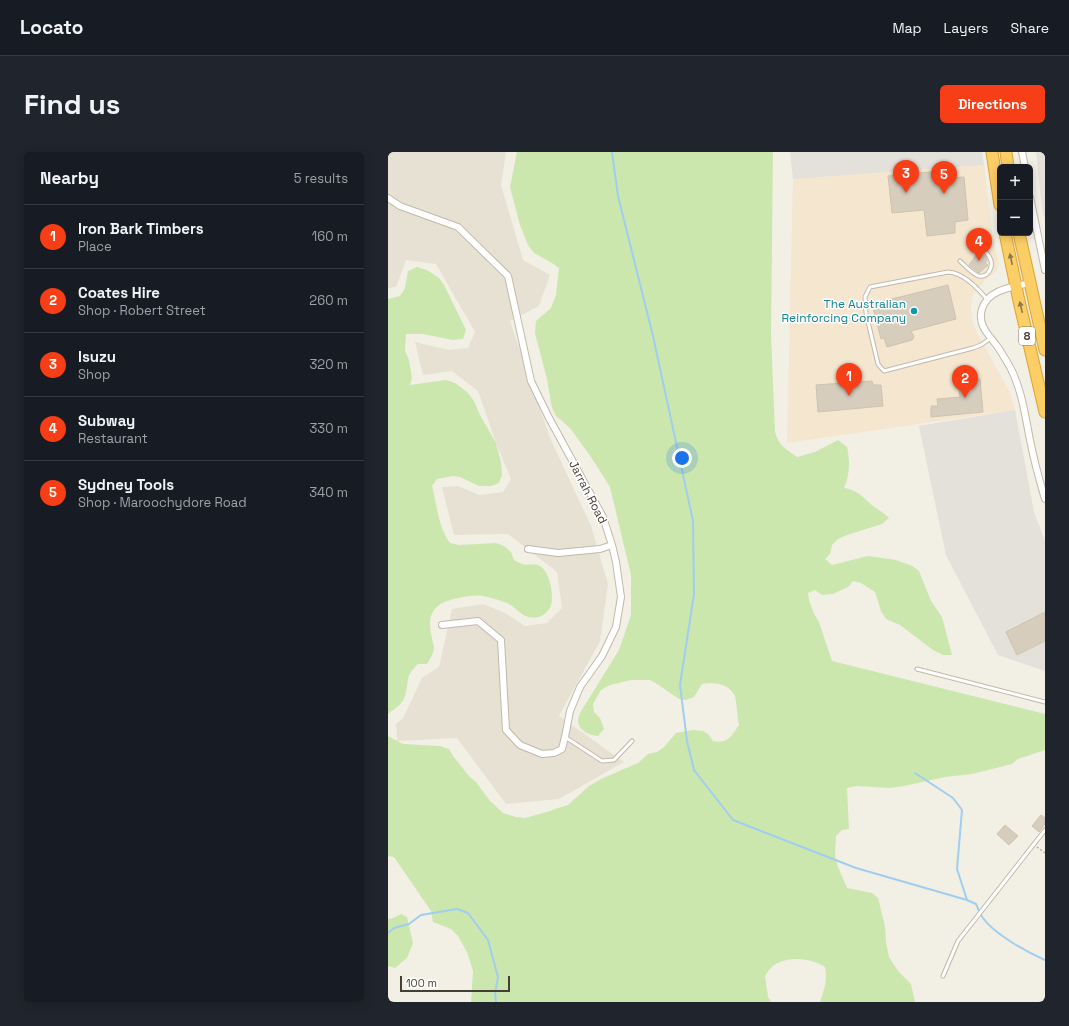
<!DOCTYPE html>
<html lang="en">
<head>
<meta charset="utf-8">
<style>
	:root { --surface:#171b24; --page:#20242c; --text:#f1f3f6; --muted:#9ea1a6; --line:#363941; --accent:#f83e16 }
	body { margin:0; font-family:"Space Grotesk",sans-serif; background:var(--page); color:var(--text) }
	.controls { position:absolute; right:12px; top:12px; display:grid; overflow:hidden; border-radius:6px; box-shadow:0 2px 10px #0003 }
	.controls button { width:36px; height:36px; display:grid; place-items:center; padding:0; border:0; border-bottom:1px solid var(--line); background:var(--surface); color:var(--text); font:20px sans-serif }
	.scale { position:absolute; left:12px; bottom:10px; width:110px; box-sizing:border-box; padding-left:4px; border:2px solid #453f35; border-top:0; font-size:11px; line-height:14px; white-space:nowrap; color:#453f35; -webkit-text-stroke:3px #fff; paint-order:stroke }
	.you { position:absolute; left:294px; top:306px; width:14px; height:14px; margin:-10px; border:3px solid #fff; border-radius:50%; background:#1a73e8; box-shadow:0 0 0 6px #1a73e833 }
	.badge { display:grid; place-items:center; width:26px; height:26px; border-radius:50%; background:var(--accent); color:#fff; font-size:13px; font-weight:700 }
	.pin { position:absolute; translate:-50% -33px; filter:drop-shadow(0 1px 2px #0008) }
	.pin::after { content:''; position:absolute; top:21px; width:14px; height:12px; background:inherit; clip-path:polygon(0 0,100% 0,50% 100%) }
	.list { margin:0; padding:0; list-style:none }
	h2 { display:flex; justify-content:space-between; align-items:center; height:52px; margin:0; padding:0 16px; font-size:17px }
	h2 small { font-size:13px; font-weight:400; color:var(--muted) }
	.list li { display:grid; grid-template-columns:26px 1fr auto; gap:12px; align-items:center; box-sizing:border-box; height:64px; padding:0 16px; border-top:1px solid var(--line) }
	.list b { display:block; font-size:15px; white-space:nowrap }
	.list p { margin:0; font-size:13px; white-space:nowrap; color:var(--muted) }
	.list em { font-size:13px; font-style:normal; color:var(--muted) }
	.map { position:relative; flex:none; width:657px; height:850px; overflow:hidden; border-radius:6px }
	header { display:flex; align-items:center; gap:24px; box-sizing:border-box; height:56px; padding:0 20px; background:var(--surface); border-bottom:1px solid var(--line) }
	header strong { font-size:19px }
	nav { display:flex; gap:22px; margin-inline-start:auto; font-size:14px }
	.intro { display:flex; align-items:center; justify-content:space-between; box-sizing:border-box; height:96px; padding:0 24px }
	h1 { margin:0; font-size:28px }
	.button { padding:10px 18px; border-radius:6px; background:var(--accent); color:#fff; font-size:14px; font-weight:700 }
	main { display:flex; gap:24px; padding:0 24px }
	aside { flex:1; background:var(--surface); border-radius:6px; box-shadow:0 2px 10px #0003 }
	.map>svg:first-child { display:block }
</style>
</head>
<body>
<header>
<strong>Locato</strong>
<nav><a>Map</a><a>Layers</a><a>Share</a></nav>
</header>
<div class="intro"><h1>Find us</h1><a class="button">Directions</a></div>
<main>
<aside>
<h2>Nearby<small>5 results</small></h2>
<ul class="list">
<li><span class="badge">1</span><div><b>Iron Bark Timbers</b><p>Place</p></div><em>160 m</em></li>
<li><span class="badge">2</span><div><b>Coates Hire</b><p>Shop · Robert Street</p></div><em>260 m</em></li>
<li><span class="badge">3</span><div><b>Isuzu</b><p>Shop</p></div><em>320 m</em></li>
<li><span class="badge">4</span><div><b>Subway</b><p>Restaurant</p></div><em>330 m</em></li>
<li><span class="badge">5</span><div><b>Sydney Tools</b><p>Shop · Maroochydore Road</p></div><em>340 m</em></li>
</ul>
</aside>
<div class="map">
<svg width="657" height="850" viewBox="0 0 657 850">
	<rect width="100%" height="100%" fill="#f2efe5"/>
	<path fill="#e6e1d3" d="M0,0H118L113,33L135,108L162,123L151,154L122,169L162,286L203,374L220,432L212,489L171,564L236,610L171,647L118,652L69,586L9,589L8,572L15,566L34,526L51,515L64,457L95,452L117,461L137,474L159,471L174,456L169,420L120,382L66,383L54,335L70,334L91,343L115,340L123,327L108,291L90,239L64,219L35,223L27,190L61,198L80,196L87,180L48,112L18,108L8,135L0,136Z"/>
	<path fill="#f5e6d0" d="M596,13L605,88L611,112L608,120L598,127L584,145L583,157L585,173L622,241L627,258L399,291L405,27Z"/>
	<path fill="#e4e0da" d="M402,0H594L596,13L405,27Z
		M648,0H657V69L654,56Z
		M627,258L646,360L657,389V519L610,503L558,403L531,274Z"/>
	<path fill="#cbe7ae" d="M129,0H385L383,181L387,280C391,294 398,297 409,305L427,300L450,288L459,295C462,309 462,323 456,336C473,339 475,347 488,356C493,360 497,361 501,366L494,372L459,383L450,387L444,393L442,402L437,407L444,413L480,404L508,408L524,414L531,419L543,449L554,465L564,503H555L545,498L512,473L498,467L493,459L487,440L473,431L465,429L460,435L445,442L434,443L427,438L420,441L421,448L426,462L431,470L444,509L657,562V598L630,607L624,612L584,622L557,625L516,634L502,636L468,634L459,636L461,677L454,678L448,684L447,703L450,715L459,736L484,741L490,746L497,774L498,790L501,805L510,819L523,832L527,850H432C436,838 440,827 437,815C424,807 404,804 390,811C384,813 380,819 377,824L380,845L383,850H83L85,819L79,800L70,784L63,777L45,770L43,759L6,705L0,704V582V584L15,592L52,594L61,597L65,604L81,624L88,630L102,649L115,661L128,665L137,666L162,659L170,656L180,653L201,634L215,626L250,611L260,602L269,600L276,595L288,581L305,578L315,579L321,583L325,589C341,592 343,584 351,573C349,564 349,553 347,544C342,532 325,529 314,532L306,545L298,548L291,547L269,532L262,528H243L222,533L213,538L205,552L206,560L212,566L216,577L210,584C202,583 192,580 190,570C190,568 191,563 192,561L231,498L243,463V423L222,335L203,305L182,276L168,264L164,256L159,227L147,181L148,169L163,156L168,143L171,116L164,111L146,101L140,93L132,73L122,35Z
		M29,115L39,118L51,126L56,133L78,178L75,187L65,188L35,182H18L17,199L21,208L24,226L22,233L58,228L67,231L79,240L86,249L92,263L108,291L113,310L114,323L111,331L103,334H91L72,325L65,324L49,327L44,334C49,353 50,375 62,391L71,393L108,391L116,394L123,400L126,408C128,409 131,411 134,412C139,414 147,411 152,414C162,420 166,443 163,453C162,458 156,464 150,465C136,468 131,458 121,452C115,449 101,445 95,444C84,442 60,447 51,453C40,461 41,474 44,486C44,489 46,493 46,495C46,501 42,507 39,512H30C16,525 22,528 17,544C15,552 6,557 0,562V147L12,144L17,136L20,119Z
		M13,762L19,765L25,791L19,806L7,816L0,814V767L5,766Z"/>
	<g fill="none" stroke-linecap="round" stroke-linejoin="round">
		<path stroke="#a1cdef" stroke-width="2" d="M224,0L230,44L265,184L305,369L306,442L292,533L299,589L306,618L345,668L468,716L579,748L588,752C590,756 592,762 595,766C606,782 639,800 657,808
			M527,621L565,646L574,658L569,717L579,748
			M0,781L6,776L21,772L33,763L69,757L80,761L100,788L110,825L107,842L108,850"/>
	</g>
	<path fill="#d7cdbd" stroke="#cec3ae" d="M562,18V26L576,25L580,68L567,70V81L539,84L536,58L504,61L500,24Z
		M591,99L598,105L599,108L597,111L600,113L591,121L581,113Z
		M560,133L568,167L523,179L526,185L524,188L499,195L496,186L493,187L484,152Z
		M592,227L595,260L543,265V254H550L549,247L572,245L570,229Z
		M484,229L485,233H493L495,254L430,260L428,233Z
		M657,460V489L629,503L618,480Z
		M653,663L657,666V672L651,680L644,674Z
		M617,673L630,684L621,693L609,682Z"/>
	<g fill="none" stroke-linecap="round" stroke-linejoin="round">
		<defs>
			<path id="lane" d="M572,109C576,113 586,123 591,124C595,125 598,123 600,121C610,108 596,98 587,90
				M599,147C589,136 576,121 560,120L482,135L477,145L478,161L490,212L496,219L585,196L593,193L603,186
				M529,517L657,550
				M177,585L214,609L226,608L244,589
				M555,824L570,789L657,678"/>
			<path id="street" d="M634,0L637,15
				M642,45L657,118
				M0,46L12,54L70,75L120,124L143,229L160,264L215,365L224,393L228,410L233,445L228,475L214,504L192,535L182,559L177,585L174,597L166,601L154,602L132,593L118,578L113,488L90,469L54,473
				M642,131C625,135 600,137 594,157C589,173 601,183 609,194C614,201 618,208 622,215C634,238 637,263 642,288C646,308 651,327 657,347
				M140,397L170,401L212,397L224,393"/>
			<path id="highway" d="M604,0L612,53
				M618,0L620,15
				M617,81L631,149L657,260
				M631,81L657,198"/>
		</defs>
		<use href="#lane" stroke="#c1b9ab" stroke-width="5"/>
		<use href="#street" stroke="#c1b9ab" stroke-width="8"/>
		<use href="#highway" stroke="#dca335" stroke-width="13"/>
		<path stroke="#bfb399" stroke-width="1.5" stroke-dasharray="2 2" stroke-linecap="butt" d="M649,695L657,701"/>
		<use href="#lane" stroke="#fff" stroke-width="3"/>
		<use href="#street" stroke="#fff" stroke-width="6"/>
		<use href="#highway" stroke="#fcce66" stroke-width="11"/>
	</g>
	<defs><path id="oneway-solid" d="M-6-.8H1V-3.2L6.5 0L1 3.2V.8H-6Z"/></defs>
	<g fill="#8e7849">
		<use href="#oneway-solid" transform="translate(623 107) rotate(-102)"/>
		<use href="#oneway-solid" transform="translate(633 155) rotate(-103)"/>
	</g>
	<circle fill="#0f9aa8" stroke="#fff" stroke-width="1.5" cx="526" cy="159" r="4"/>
	<g text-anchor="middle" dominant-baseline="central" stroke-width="3" stroke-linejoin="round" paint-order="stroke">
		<rect fill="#fff" stroke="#7d7972" stroke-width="1" x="631" y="175" width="16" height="18" rx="3"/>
		<g font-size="11" font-weight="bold" fill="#453f35">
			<text x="639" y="184">8</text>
		</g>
		<g font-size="12" fill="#0d838f" stroke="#fff" text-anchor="end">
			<text x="518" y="152">The Australian<tspan x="518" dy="14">Reinforcing Company</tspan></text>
		</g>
		<g font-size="12" fill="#453f35" stroke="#fff">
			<text transform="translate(200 340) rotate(63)">Jarrah Road</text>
		</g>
	</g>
</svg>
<div class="controls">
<button>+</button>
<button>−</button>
</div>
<div class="scale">100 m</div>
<div class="you"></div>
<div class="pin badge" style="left:461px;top:244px">1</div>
<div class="pin badge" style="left:577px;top:246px">2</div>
<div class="pin badge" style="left:518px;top:41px">3</div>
<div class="pin badge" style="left:591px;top:109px">4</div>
<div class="pin badge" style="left:556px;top:42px">5</div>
</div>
</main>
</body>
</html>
